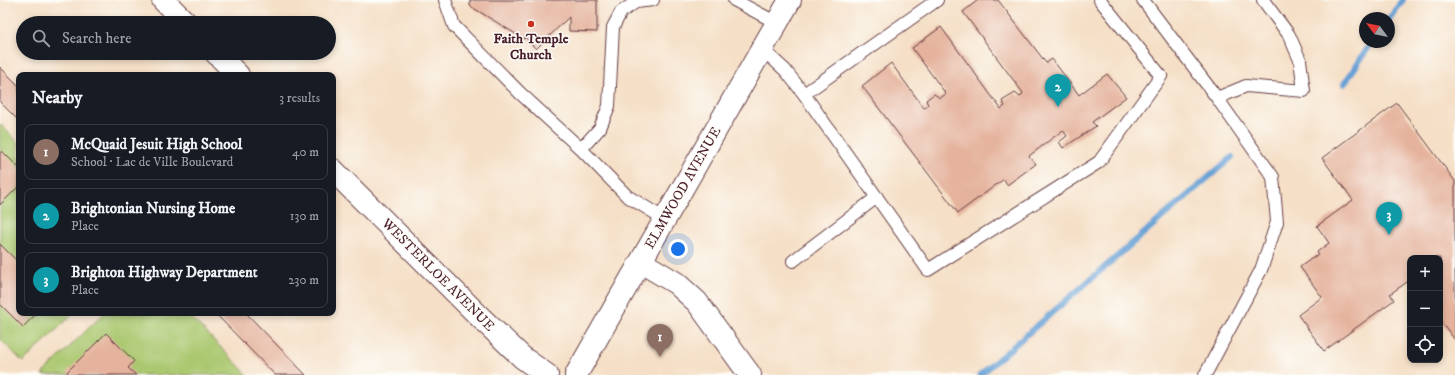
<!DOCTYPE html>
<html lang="en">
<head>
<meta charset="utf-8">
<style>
	:root { --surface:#171b24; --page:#242831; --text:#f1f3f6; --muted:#9ea1a6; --line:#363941; --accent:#2563eb }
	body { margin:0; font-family:"IM FELL DW Pica",serif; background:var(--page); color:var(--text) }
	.controls { position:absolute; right:12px; bottom:12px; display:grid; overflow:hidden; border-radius:8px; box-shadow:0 2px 6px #0003 }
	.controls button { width:36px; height:36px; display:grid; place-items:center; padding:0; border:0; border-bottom:1px solid var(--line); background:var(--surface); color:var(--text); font:20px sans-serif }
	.compass { position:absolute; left:1359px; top:12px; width:36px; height:36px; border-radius:50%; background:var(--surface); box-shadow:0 2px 6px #0003; rotate:302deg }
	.you { position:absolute; left:678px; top:249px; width:14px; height:14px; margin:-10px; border:3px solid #fff; border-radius:50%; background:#1a73e8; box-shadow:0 0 0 6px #1a73e833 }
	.badge { display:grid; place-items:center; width:26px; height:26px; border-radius:50%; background:var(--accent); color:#fff; font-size:13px; font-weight:700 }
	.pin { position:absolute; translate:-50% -33px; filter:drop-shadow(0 1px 2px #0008) }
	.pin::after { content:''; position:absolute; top:21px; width:14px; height:12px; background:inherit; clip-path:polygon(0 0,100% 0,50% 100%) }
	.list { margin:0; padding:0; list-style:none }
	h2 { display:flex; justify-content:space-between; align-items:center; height:52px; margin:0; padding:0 16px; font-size:17px }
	h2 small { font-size:13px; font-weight:400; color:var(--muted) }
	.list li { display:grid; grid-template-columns:26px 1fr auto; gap:12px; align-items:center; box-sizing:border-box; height:56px; margin:0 8px 8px; padding:0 8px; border:1px solid var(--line); border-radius:8px }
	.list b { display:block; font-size:15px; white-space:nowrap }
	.list p { margin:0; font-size:13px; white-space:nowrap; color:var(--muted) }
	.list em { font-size:13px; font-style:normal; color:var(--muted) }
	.icon { flex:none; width:22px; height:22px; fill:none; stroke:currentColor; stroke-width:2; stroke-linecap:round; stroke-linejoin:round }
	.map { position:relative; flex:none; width:1455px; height:375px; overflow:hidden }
	.search { position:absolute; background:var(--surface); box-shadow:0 2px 6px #0003; left:16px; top:16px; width:320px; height:44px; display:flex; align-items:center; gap:10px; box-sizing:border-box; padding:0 14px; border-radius:22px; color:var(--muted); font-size:15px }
	.panel { position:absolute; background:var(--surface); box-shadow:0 2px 6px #0003; left:16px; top:72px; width:320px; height:244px; border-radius:8px }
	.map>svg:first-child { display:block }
</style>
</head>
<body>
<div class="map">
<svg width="1455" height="375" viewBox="0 0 1455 375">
	<rect width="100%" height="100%" fill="#fdfcf7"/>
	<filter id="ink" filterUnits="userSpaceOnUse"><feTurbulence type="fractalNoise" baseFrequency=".025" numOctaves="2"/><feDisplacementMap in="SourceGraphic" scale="8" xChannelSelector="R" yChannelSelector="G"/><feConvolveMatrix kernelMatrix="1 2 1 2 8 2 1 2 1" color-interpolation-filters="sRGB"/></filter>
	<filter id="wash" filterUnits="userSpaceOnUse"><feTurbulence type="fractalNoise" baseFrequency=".012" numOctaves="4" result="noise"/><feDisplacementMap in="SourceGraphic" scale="16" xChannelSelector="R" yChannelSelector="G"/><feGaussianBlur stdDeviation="0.9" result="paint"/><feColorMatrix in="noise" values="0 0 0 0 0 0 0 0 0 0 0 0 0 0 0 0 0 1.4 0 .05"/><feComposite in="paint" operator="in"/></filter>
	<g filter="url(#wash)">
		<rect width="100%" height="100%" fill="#f5dfc6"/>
		<path fill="#aac86f" stroke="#7a744d" d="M0,124L19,143V313H74L23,362L0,339Z
			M104,313H187L248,375H42L44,372Z"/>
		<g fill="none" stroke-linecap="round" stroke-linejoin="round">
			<path stroke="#66a0d5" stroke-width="6" d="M1389,19L1403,0
				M1344,84L1372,42
				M980,375L1232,157"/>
		</g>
		<g id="blocks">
			<path fill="#e5b39d" d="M470,0H597V32L569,31V17L536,49L525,37L524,39L470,6Z
				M978,0H998L1046,63L1052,59L1079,95L1107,74L1126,97L1092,122L1096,126L1063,148L1059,142L1067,136L1063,130L1029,156L1036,164L1007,185L1004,179L958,213L862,86L891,63L924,108L928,105L926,100L934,94L940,98L946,94L912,48L941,27L1001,109L1005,106L1002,101L1015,93L1020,97L1023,93L963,12Z
				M0,67L19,86V121L0,102Z
				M1397,103L1455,181V340L1440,320V258H1410V280L1390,294L1394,300L1324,351L1298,315L1322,297L1300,267L1318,254L1317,252L1329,243L1317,226L1353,200L1322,158Z
				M2,151L19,168V186L0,205V153Z
				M0,244L19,263V313H37L23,327L0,304Z
				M215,313H246L306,375H275Z
				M106,333L134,361L128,368L136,375H70L67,372Z"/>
		</g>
	</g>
	<g filter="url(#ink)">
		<use href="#blocks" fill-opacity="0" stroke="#643c42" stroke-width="1"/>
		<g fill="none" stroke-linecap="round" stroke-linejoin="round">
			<defs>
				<path id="lane" d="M445,0L454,26L520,93L581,149
					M653,0L636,2L621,12L613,27L609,106L600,128L581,149L627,196L665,219
					M734,0L777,23
					M1143,0L1217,98L1273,177L1277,222L1261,270L1205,375
					M762,49L785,70L804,94L937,0
					M804,94L928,270L1099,162L1161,76L1100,0
					M1217,98L1246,86L1304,91L1300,60L1289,35L1263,0
					M793,261L877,197"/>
				<path id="street" d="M163,0L186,23
					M216,53L238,75
					M333,170L482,319L523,358L547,375"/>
				<path id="secondary" d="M641,262L676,283L697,302L750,375"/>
				<path id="primary" d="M576,375L790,0"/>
			</defs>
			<use href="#lane" stroke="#643c42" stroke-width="14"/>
			<use href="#street" stroke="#643c42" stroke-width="24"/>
			<use href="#secondary" stroke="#643c42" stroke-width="24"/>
			<use href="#primary" stroke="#643c42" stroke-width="24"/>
			<use href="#lane" stroke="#fff" stroke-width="12"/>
			<use href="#street" stroke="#fff" stroke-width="22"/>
			<use href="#secondary" stroke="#fff" stroke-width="22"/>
			<use href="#primary" stroke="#fff" stroke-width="22"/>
		</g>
	</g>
	<circle fill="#c8321e" stroke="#fdfcf7" stroke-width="1.5" cx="531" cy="24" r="4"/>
	<g text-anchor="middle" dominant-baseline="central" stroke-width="3" stroke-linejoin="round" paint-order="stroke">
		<g font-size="14" font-weight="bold" fill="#4a1f2b" stroke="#fdfcf7">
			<text x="531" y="39">Faith Temple<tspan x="531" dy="16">Church</tspan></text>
		</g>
		<g font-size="14" fill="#4a1f2b" stroke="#fdfcf7">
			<text transform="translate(683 188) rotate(-60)">ELMWOOD AVENUE</text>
			<text transform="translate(438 275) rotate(45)">WESTERLOE AVENUE</text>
		</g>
	</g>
</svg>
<div class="controls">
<button>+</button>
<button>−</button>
<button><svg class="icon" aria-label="locate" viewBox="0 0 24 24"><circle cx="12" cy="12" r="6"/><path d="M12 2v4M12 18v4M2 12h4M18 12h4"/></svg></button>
</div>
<svg class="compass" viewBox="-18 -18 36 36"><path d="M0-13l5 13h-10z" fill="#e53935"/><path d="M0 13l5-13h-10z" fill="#9ea1a6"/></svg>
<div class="you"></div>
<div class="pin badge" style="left:660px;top:357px;background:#8d6e63">1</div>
<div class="pin badge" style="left:1058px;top:107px;background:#0f9aa8">2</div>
<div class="pin badge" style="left:1389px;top:235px;background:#0f9aa8">3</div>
<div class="search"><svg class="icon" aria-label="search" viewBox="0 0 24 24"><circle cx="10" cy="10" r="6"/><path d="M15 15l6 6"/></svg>Search here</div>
<section class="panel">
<h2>Nearby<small>3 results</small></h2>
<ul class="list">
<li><span class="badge" style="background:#8d6e63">1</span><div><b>McQuaid Jesuit High School</b><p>School · Lac de Ville Boulevard</p></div><em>40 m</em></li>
<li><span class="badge" style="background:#0f9aa8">2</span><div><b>Brightonian Nursing Home</b><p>Place</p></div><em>130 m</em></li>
<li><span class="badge" style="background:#0f9aa8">3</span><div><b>Brighton Highway Department</b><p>Place</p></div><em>230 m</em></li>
</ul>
</section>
</div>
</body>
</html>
